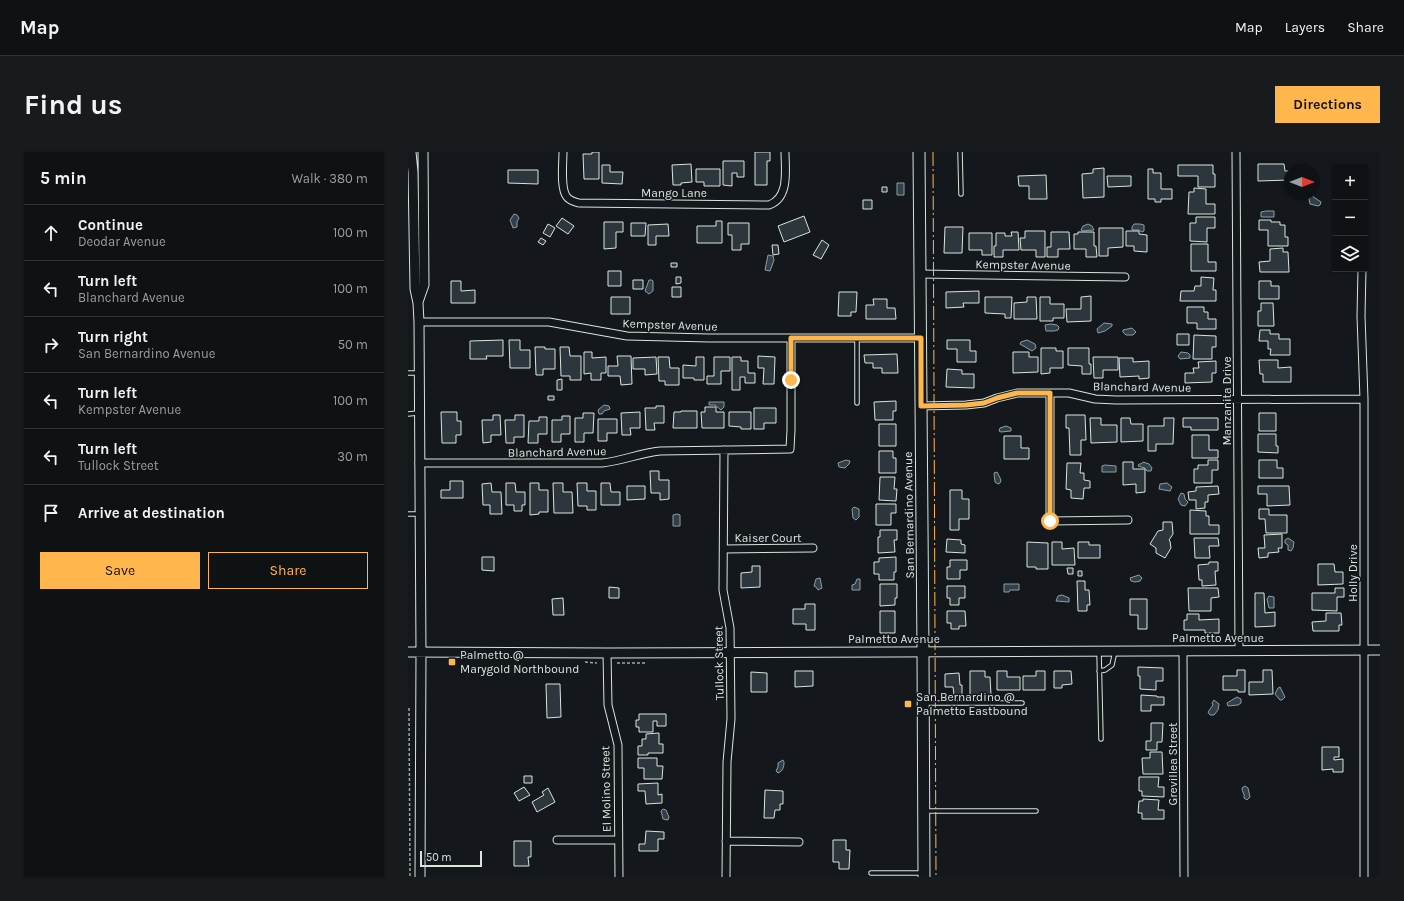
<!DOCTYPE html>
<html lang="en">
<head>
<meta charset="utf-8">
<style>
	:root { --surface:#0f1215; --page:#181b1e; --text:#f1f3f6; --muted:#9b9ea0; --line:#2f3234; --accent:#ffb74d }
	body { margin:0; font-family:Karla,sans-serif; background:var(--page); color:var(--text) }
	.controls { position:absolute; right:12px; top:12px; display:grid; overflow:hidden; border-radius:0px; box-shadow:0 1px 3px #0004 }
	.controls button { width:36px; height:36px; display:grid; place-items:center; padding:0; border:0; border-bottom:1px solid var(--line); background:var(--surface); color:var(--text); font:20px sans-serif }
	.compass { position:absolute; left:876px; top:12px; width:36px; height:36px; border-radius:50%; background:var(--surface); box-shadow:0 1px 3px #0004; rotate:90deg }
	.scale { position:absolute; left:12px; bottom:10px; width:62px; box-sizing:border-box; padding-left:4px; border:2px solid #d8e6dc; border-top:0; font-size:11px; line-height:14px; white-space:nowrap; color:#d8e6dc; -webkit-text-stroke:3px #14181c; paint-order:stroke }
	.stop { position:absolute; width:12px; height:12px; margin:-9px; border:3px solid #ffb74d; border-radius:50%; background:#fff }
	.stop.end { background:#ffb74d; border-color:#fff; box-shadow:0 1px 4px #0008 }
	.list { margin:0; padding:0; list-style:none }
	h2 { display:flex; justify-content:space-between; align-items:center; height:52px; margin:0; padding:0 16px; font-size:17px }
	h2 small { font-size:13px; font-weight:400; color:var(--muted) }
	.list li { display:grid; grid-template-columns:26px 1fr auto; gap:12px; align-items:center; box-sizing:border-box; height:56px; padding:0 16px; border-top:1px solid var(--line) }
	.list b { display:block; font-size:15px; white-space:nowrap }
	.list p { margin:0; font-size:13px; white-space:nowrap; color:var(--muted) }
	.list em { font-size:13px; font-style:normal; color:var(--muted) }
	.actions { display:flex; gap:8px; padding:12px 16px }
	.actions a { flex:1; padding:9px 0; border:1px solid var(--accent); border-radius:0px; text-align:center; font-size:14px; color:var(--accent) }
	.actions .main { background:var(--accent); color:#111 }
	.icon { flex:none; width:22px; height:22px; fill:none; stroke:currentColor; stroke-width:2; stroke-linecap:round; stroke-linejoin:round }
	.map { position:relative; flex:none; width:972px; height:725px; overflow:hidden; border-radius:0px }
	header { display:flex; align-items:center; gap:24px; box-sizing:border-box; height:56px; padding:0 20px; background:var(--surface); border-bottom:1px solid var(--line) }
	header strong { font-size:19px }
	nav { display:flex; gap:22px; margin-inline-start:auto; font-size:14px }
	.intro { display:flex; align-items:center; justify-content:space-between; box-sizing:border-box; height:96px; padding:0 24px }
	h1 { margin:0; font-size:28px }
	.button { padding:10px 18px; border-radius:0px; background:var(--accent); color:#111; font-size:14px; font-weight:700 }
	main { display:flex; gap:24px; padding:0 24px }
	aside { flex:1; background:var(--surface); border-radius:0px; box-shadow:0 1px 3px #0004 }
	.map>svg:first-child { display:block }
</style>
</head>
<body>
<header>
<strong>Map</strong>
<nav><a>Map</a><a>Layers</a><a>Share</a></nav>
</header>
<div class="intro"><h1>Find us</h1><a class="button">Directions</a></div>
<main>
<aside>
<h2>5 min<small>Walk · 380 m</small></h2>
<ul class="list">
<li><svg class="icon" aria-label="ahead" viewBox="0 0 24 24"><path d="M12 20V5M6 11l6-6 6 6"/></svg><div><b>Continue</b><p>Deodar Avenue</p></div><em>100 m</em></li>
<li><svg class="icon" aria-label="left" viewBox="0 0 24 24"><path d="M17 20v-9H6M10 6l-5 5 5 5"/></svg><div><b>Turn left</b><p>Blanchard Avenue</p></div><em>100 m</em></li>
<li><svg class="icon" aria-label="right" viewBox="0 0 24 24"><path d="M7 20v-9h11M14 6l5 5-5 5"/></svg><div><b>Turn right</b><p>San Bernardino Avenue</p></div><em>50 m</em></li>
<li><svg class="icon" aria-label="left" viewBox="0 0 24 24"><path d="M17 20v-9H6M10 6l-5 5 5 5"/></svg><div><b>Turn left</b><p>Kempster Avenue</p></div><em>100 m</em></li>
<li><svg class="icon" aria-label="left" viewBox="0 0 24 24"><path d="M17 20v-9H6M10 6l-5 5 5 5"/></svg><div><b>Turn left</b><p>Tullock Street</p></div><em>30 m</em></li>
<li><svg class="icon" aria-label="arrive" viewBox="0 0 24 24"><path d="M6 21V4h12l-3 4 3 4H6"/></svg><div><b>Arrive at destination</b></div></li>
</ul>
<div class="actions"><a class="main">Save</a><a>Share</a></div>
</aside>
<div class="map">
<svg width="972" height="725" viewBox="0 0 972 725">
	<rect width="100%" height="100%" fill="#14181c"/>
	<path fill="#2f3f4d" stroke="#939e99" d="M489,31H496V43H489Z
		M904,44L913,50L912,53L910,54L902,52L901,47Z
		M858,59H866V65H853V60Z
		M106,62L109,63L111,66L109,70V75L105,76L102,68Z
		M680,72L684,74L686,78L674,79L673,78L675,74Z
		M726,72H732L736,73V79L734,80L731,78H724V75Z
		M360,103L365,104L366,108L362,119L357,118Z
		M241,128H244L245,129V139L241,142L237,139Z
		M696,171L704,172V174L697,179L690,181L689,177Z
		M643,172L649,173L651,175L650,178L646,179H638L637,173Z
		M724,176L728,180L725,183H718L715,180V178Z
		M619,188L627,192L628,196L624,199L612,192L613,190Z
		M773,200L780,201L782,203V206L772,207L770,204Z
		M301,250H316V255L313,258L307,253H301Z
		M196,253L201,254L202,257L196,259L194,262H191L190,258Z
		M598,274L603,276V279L593,280L591,279L592,276Z
		M438,308L442,309L441,312L437,316L431,315L430,311Z
		M735,310L741,312L744,316L743,319H739L737,316L730,314L731,312H733Z
		M697,313L708,314V320H694V314Z
		M589,320L593,328L592,331L590,332L587,330L586,321Z
		M759,331L764,335L762,339L751,337L752,332Z
		M773,341L776,342L777,347L780,350L777,354L773,353L770,347Z
		M446,355L451,357V365L448,368L445,366L444,357Z
		M269,362L272,363V374H265V363Z
		M880,386L886,390L885,396L883,399L880,398V393L877,391V388Z
		M731,423L734,426L732,429L727,430L723,429L722,426Z
		M412,426L414,436L410,438L408,435L406,434L408,427Z
		M449,427H452V438H444V433L447,432Z
		M596,432H611V438H602L601,440H596Z
		M654,443L661,446V450L648,449L650,444Z
		M861,444L866,445V456H861L859,447Z
		M872,535L877,545L874,548H872L867,542L870,536Z
		M829,545L833,547V551L830,553L820,554L819,551Z
		M806,548L811,552L810,558L806,563H802L800,560L805,553L804,551Z
		M375,608L376,610C376,615 375,619 370,621L368,619L370,615V611Z
		M837,634L840,636L842,645L839,648L836,646C837,642 834,640 834,636Z
		M255,657L258,658L261,665L260,668L255,667L253,659Z"/>
	<path fill="#2c363c" stroke="#d8e6dc" d="M184,0H191V27H176L175,2H184Z
		M347,0H362V9H359V33H347Z
		M315,9H336V25H329V21H324V34L315,33Z
		M283,12L284,30L273,31V33H265L264,13Z
		M850,12H876L877,19H882V28L850,29Z
		M194,13H202V20H215L214,32L194,31Z
		M770,13H805V22H807V35H790V24H770Z
		M696,16V45L675,46L674,22L685,21V17Z
		M288,17H312V34H296V30H288Z
		M740,17H745V21H753V37H764V47H753V50H747V47H740Z
		M100,18H130V32L100,31Z
		M638,23L639,47H621V34H611L610,24Z
		M699,24H723V34L700,35Z
		M474,35H479V40H474Z
		M786,36L798,37V52H807V62H780L781,40H786Z
		M455,48H464V57H455Z
		M396,64L402,80L376,90L370,74Z
		M788,65H807V76H799V90L782,89V71H788Z
		M154,66L166,74L160,82L148,74Z
		M851,68H863V70H872V73H877V85H880V94H860V78H851Z
		M308,69H314V91H289V74H308Z
		M196,70H215V80H208V96L196,97Z
		M223,71H238L237,84H223Z
		M320,71H341V92H333V98H324V83H320Z
		M140,72L147,76L142,85L135,81Z
		M260,72L261,84H248V93H240V73Z
		M537,75H555L554,101H536Z
		M691,76H715V95L700,96V104H691Z
		M617,79H637V105H628V98H613L612,86H617Z
		M718,79H731V82L739,83V100L726,99V94H718Z
		M603,80H610L611,98H595V105H586V94H588V81H597V84H604Z
		M643,80H661L662,97H650V105H639V95H643Z
		M670,80H686V94H688L689,105H678V97H666V82H670Z
		M561,81H584V103H574V98H561Z
		M133,86L138,89L135,93L130,90Z
		M414,88L421,93L413,107L405,103Z
		M783,92H800V110H808V119H783Z
		M364,93H370L371,102L365,103Z
		M875,96V100H880L881,120H852L851,110L862,109V97Z
		M263,111H269V115H263Z
		M200,119H213V134H200Z
		M268,125H273V131L268,132Z
		M793,125L806,126L805,138H808V149H772L773,139H786L787,134H793Z
		M225,128H235V137H225Z
		M43,129H53V139L67,138V151H43Z
		M851,129H863V134H871V147H851Z
		M264,135H273V145H264Z
		M571,139V151H555L556,155L538,156V140Z
		M431,140H449L448,160H443V164H430Z
		M683,144V169L659,170L658,157H673V145Z
		M203,145H222V162H203Z
		M577,145H604L603,166H597V162L577,161Z
		M619,145H628L629,167H606V151L619,150Z
		M632,145H642V152H656V166H645V169H632Z
		M465,147H479V156H487L488,167H458V153H466Z
		M853,151H865L866,174H850V159H853Z
		M779,155H796V160H800V167H808V177H789V171H779Z
		M852,178H862V182H871V187H882V203H862L863,197H860V189H851Z
		M769,182H781V193H769Z
		M786,183L808,184V195H804V207H785Z
		M95,188V204H78L79,207H62V189Z
		M101,188H112V198H122V216H102Z
		M539,188H562V199H568V210H549V197H539Z
		M127,195H137V197H147V217H135V223H128Z
		M152,195H161L162,204H173V228H162V224H153Z
		M633,196H648V199H655V216H642V221L633,222Z
		M660,196H681V212H683V222H674V214L660,213Z
		M176,200H184V206L198,205V221H193V228H183V221L176,222Z
		M605,200H621V205H630V220L605,221Z
		M489,202L490,221H474V216H465V211H457L456,203Z
		M209,204H223L224,232L213,233L212,224H200V214H210Z
		M350,204L367,205L366,232H355L356,216H350Z
		M248,205L249,222L237,223V217H225V206Z
		M250,205H261L262,216H271V233H257V229H251Z
		M288,205H296V228H286V226H275V213L288,214Z
		M306,205H322V219H313V232H299V224H306Z
		M324,205H333V209H340V221H347V231H337V225H332V238H324Z
		M685,205H710V218H695V226H686Z
		M711,206H725V210L741,209V226L731,227V224L712,225Z
		M851,208H870V216L883,215V230H855V222H852Z
		M808,209V221H804V230L777,231V221H786L785,216H791L790,210Z
		M539,217L554,218V222H566V236L538,235Z
		M154,227V238H149V228Z
		M140,244H146V248H140Z
		M488,249V259H485V268H467L466,250Z
		M248,254H256V271H246L247,278H238L237,256H248Z
		M297,255H308V260H316V276H294L293,260H297Z
		M346,256H368V271H356V277H346Z
		M273,259H289V276H265L266,260H273Z
		M33,260H49V269H53V283H48V291H34Z
		M232,260V276H222L223,283H214L213,261Z
		M321,260H343V277H333V275L321,274Z
		M175,261H186L185,281H176V290H167V266H175Z
		M851,261H868V279H851Z
		M85,263H92L93,283H83V290L75,291L74,268H85Z
		M107,263H116V285H106V291H98L97,268H107Z
		M658,263H677L678,288H673V303H662L661,276H658Z
		M154,264H162V282H153V290H144V268H154Z
		M131,265H139V282H130V291H120L121,269H131Z
		M682,266H693V273H709V290L683,291Z
		M713,266H722L723,272H735V289L713,290Z
		M756,266H766L765,292H748V299H740V274H756Z
		M775,266H810V278H783V275H775Z
		M190,267H209V281H199V289H190Z
		M471,272H488V294H471Z
		M850,282H868V294H870V301L850,300Z
		M784,283H801V298H810V306H784Z
		M596,284H613V296H621V307H596Z
		M471,299H485V306H488V321H471Z
		M800,308H810V318H804V331H786V317H790V313H800Z
		M851,308H869V316H875V326H851Z
		M715,310H725V317H737V340L728,341V332L715,333Z
		M659,311H673L672,321H676V328L682,329V336H676L675,347L663,346V338L658,337Z
		M242,319H251V328H261V347L252,348V341H243Z
		M472,325H487L486,337H489L488,349L471,348Z
		M42,329H55V346H33V338H42Z
		M83,331L84,340H93L94,362H82V353H75L74,332Z
		M98,331H107L108,340H117V353H114V359H106V353H98Z
		M122,331H131V338H140V360H131V362L122,363Z
		M145,331H155V340H164L165,361H146Z
		M169,331H179V339H188V358H179V354H170Z
		M193,331H202L203,340H212V353H193Z
		M219,334H237V347L219,348Z
		M810,334L811,342L800,343V350H797V356L788,357V348H781L780,340L788,339V335Z
		M850,334H881L882,353L859,354V342H850Z
		M542,338H554V347H561V367H551V378H542Z
		M468,352H488V361H483V373H468Z
		M851,357H861V363H879V381H858L857,367H851Z
		M782,358L798,359V364H801V373H811V382H782Z
		M755,370H764L765,382L761,388L762,389L763,396L757,406L748,401V396L742,392L750,379L755,378Z
		M472,378H489V388H486L487,400L470,401V385H472Z
		M874,382V396H870L871,400L860,401V405L851,406L850,396H857L856,383Z
		M786,386H810L811,394H801L802,406H787Z
		M539,387L553,388V392L557,393V401L538,400Z
		M619,390L640,391V417H628V415H619Z
		M644,390H654V397L666,396L667,413H644Z
		M670,390H681V393H692V406H670Z
		M74,405H86V419L74,418Z
		M488,405V420H486V428H471V422H466V410H471V406Z
		M542,408H559V418H552V427H539V415H542Z
		M801,410H810V419H807L808,433L794,434V428H791L790,413L801,412Z
		M910,412H926L927,420H935V432L910,433Z
		M344,414H352V435L333,436V421L344,420Z
		M659,416H665V422H660Z
		M670,419H674V424H670Z
		M669,429H677V438H681L682,453H679V459H670Z
		M472,432H489V446H487V453L472,454Z
		M539,434H557V446H551V453H542V446H539Z
		M201,435L211,436V446H201Z
		M780,436H810L811,445L803,446V459H781Z
		M927,436H936V445H929V459L904,458V441H927Z
		M847,441H856L857,461L867,460V474L847,475Z
		M155,446L156,463H145L144,447Z
		M722,447H739V477H730V463H722Z
		M397,452H407V478H398V472H385V457H397Z
		M472,459H487V481H472Z
		M539,459H557L558,474H551V477H543V471H539Z
		M918,461H933L934,473H931V479H905L904,470L918,469Z
		M779,462H791V468L811,467V481H797V478H776V468H779Z
		M730,515L755,516V529H748V538L732,537V524H730Z
		M829,518H837V540H830V538H815V524H829Z
		M855,518H864L865,542L841,543V530H855Z
		M387,519H405V534L387,535Z
		M562,519H577V525H582L583,543L562,544Z
		M589,519H599V525H612V538H589Z
		M628,519H637V538H615V524H628Z
		M646,519H663L664,532L654,533V536H646Z
		M343,520L359,521V540H343Z
		M551,521L552,533H554V543H546L545,535H537V522Z
		M138,532H152L153,565L139,566Z
		M733,543L749,544V545H756V553H743V559H733Z
		M231,562H258V574H249V569H245V580H231V575H228V568H231Z
		M743,571H755L754,590H749V598H738V589H743Z
		M251,581V592H255V601H240V603H230V594H234V587H238V582Z
		M914,595H931V605H926V608L935,607V620H925V617L914,618Z
		M742,600H754L755,622H735L734,606H742Z
		M230,606H249V614H255L254,627H236V616H230Z
		M116,624H124V631H116Z
		M731,625H751L750,635H756V645L734,644V639H731Z
		M250,631V643L254,642V651L238,652L237,639H230V632Z
		M116,635L122,643L111,649L106,641Z
		M140,636L147,650L129,660L124,650L136,643L134,640Z
		M357,638L375,639V652H372V658H367L366,666H356Z
		M735,647L751,648L750,658H756V667H734V661H730L731,649H735Z
		M238,679L256,680V687H250V699H231V692H237Z
		M425,688H438V698H442L441,717H431V710H425Z
		M106,689H123V705H120L121,714H106Z"/>
	<g fill="none" stroke-linecap="round" stroke-linejoin="round">
		<defs>
			<path id="service" d="M552,0L553,42
				M449,186V251
				M0,221H10
				M0,262L10,261
				M0,362H11
				M691,500L693,587
				M691,519L697,518L704,513L707,499
				M517,551H614
				M517,659H628
				M463,721H515"/>
			<path id="minor" d="M155,0C155,11 152,37 159,45C162,49 167,50 171,51L361,53C382,46 377,17 377,0
				M828,0L831,498
				M954,117L953,164L956,247V725
				M512,122L717,125
				M11,170H141L219,184L301,186H513
				M642,241V369L720,368
				M513,254L558,253L576,251L589,246L609,241H661L687,247L708,248L956,247
				M316,298L315,438L322,476L323,567L319,610L318,725
				M11,311H194C214,309 232,301 252,299L382,297L383,278V186
				M316,397L405,396
				M775,498L776,725
				M199,501L200,553L210,593L211,725
				M149,688H210
				M318,689L391,690"/>
			<path id="tertiary" d="M3,0L5,20L7,137L10,151L11,170L13,500L12,725
				M10,150L16,133L15,0
				M0,500L199,501L972,498"/>
			<path id="secondary" d="M511,0L515,499L516,725"/>
		</defs>
		<use href="#service" stroke="#d8e6dc" stroke-width="5.5"/>
		<use href="#minor" stroke="#d8e6dc" stroke-width="9"/>
		<use href="#tertiary" stroke="#d8e6dc" stroke-width="11"/>
		<use href="#secondary" stroke="#d8e6dc" stroke-width="13"/>
		<path stroke="#9da8a2" stroke-width="1.5" stroke-dasharray="3 2" stroke-linecap="butt" d="M177,510L189,511
			M209,511H238
			M1,556L2,725"/>
		<use href="#service" stroke="#14181c" stroke-width="3.5"/>
		<use href="#minor" stroke="#14181c" stroke-width="7"/>
		<use href="#tertiary" stroke="#14181c" stroke-width="9"/>
		<use href="#secondary" stroke="#14181c" stroke-width="11"/>
		<path stroke="#ffb74d" stroke-width="1" stroke-dasharray="14 3 2 3" stroke-linecap="butt" d="M525,0L528,725"/>
	</g>
	<g fill="none" stroke-linecap="round" stroke-linejoin="round">
		<path stroke="#ffb74d" stroke-width="5" d="M383,228V186H513V254L558,253L576,251L589,246L609,241H642V369"/>
	</g>
	<g fill="#ffb74d" stroke="#14181c" stroke-width="1.5">
		<rect x="40" y="506" width="8" height="8" rx="2"/>
		<rect x="496" y="548" width="8" height="8" rx="2"/>
	</g>
	<g text-anchor="middle" dominant-baseline="central" stroke-width="3" stroke-linejoin="round" paint-order="stroke">
		<g font-size="12" fill="#d8e6dc" stroke="#14181c">
			<text x="266" y="41">Mango Lane</text>
			<text transform="translate(615 113) rotate(1)">Kempster Avenue</text>
			<text transform="translate(262 173) rotate(2)">Kempster Avenue</text>
			<text transform="translate(734 235) rotate(1)">Blanchard Avenue</text>
			<text transform="translate(819 249) rotate(-90)">Manzanita Drive</text>
			<text transform="translate(149 300) rotate(-1)">Blanchard Avenue</text>
			<text transform="translate(501 363) rotate(-91)">San Bernardino Avenue</text>
			<text x="360" y="386">Kaiser Court</text>
			<text transform="translate(945 421) rotate(-90)">Holly Drive</text>
			<text x="810" y="486">Palmetto Avenue</text>
			<text x="486" y="487">Palmetto Avenue</text>
			<text transform="translate(311 511) rotate(-91)">Tullock Street</text>
			<text transform="translate(765 612) rotate(-90)">Grevillea Street</text>
			<text transform="translate(198 637) rotate(-91)">El Molino Street</text>
		</g>
		<g font-size="12" fill="#d8e6dc" stroke="#14181c" text-anchor="start">
			<text x="52" y="503">Palmetto @<tspan x="52" dy="14">Marygold Northbound</tspan></text>
			<text x="508" y="545">San Bernardino @<tspan x="508" dy="14">Palmetto Eastbound</tspan></text>
		</g>
	</g>
</svg>
<div class="controls">
<button>+</button>
<button>−</button>
<button><svg class="icon" aria-label="layers" viewBox="0 0 24 24"><path d="M12 4l9 5-9 5-9-5zM3 14l9 5 9-5"/></svg></button>
</div>
<svg class="compass" viewBox="-18 -18 36 36"><path d="M0-13l5 13h-10z" fill="#e53935"/><path d="M0 13l5-13h-10z" fill="#9b9ea0"/></svg>
<div class="scale">50 m</div>
<div class="stop" style="left:642px;top:369px"></div>
<div class="stop end" style="left:383px;top:228px"></div>
</div>
</main>
</body>
</html>
